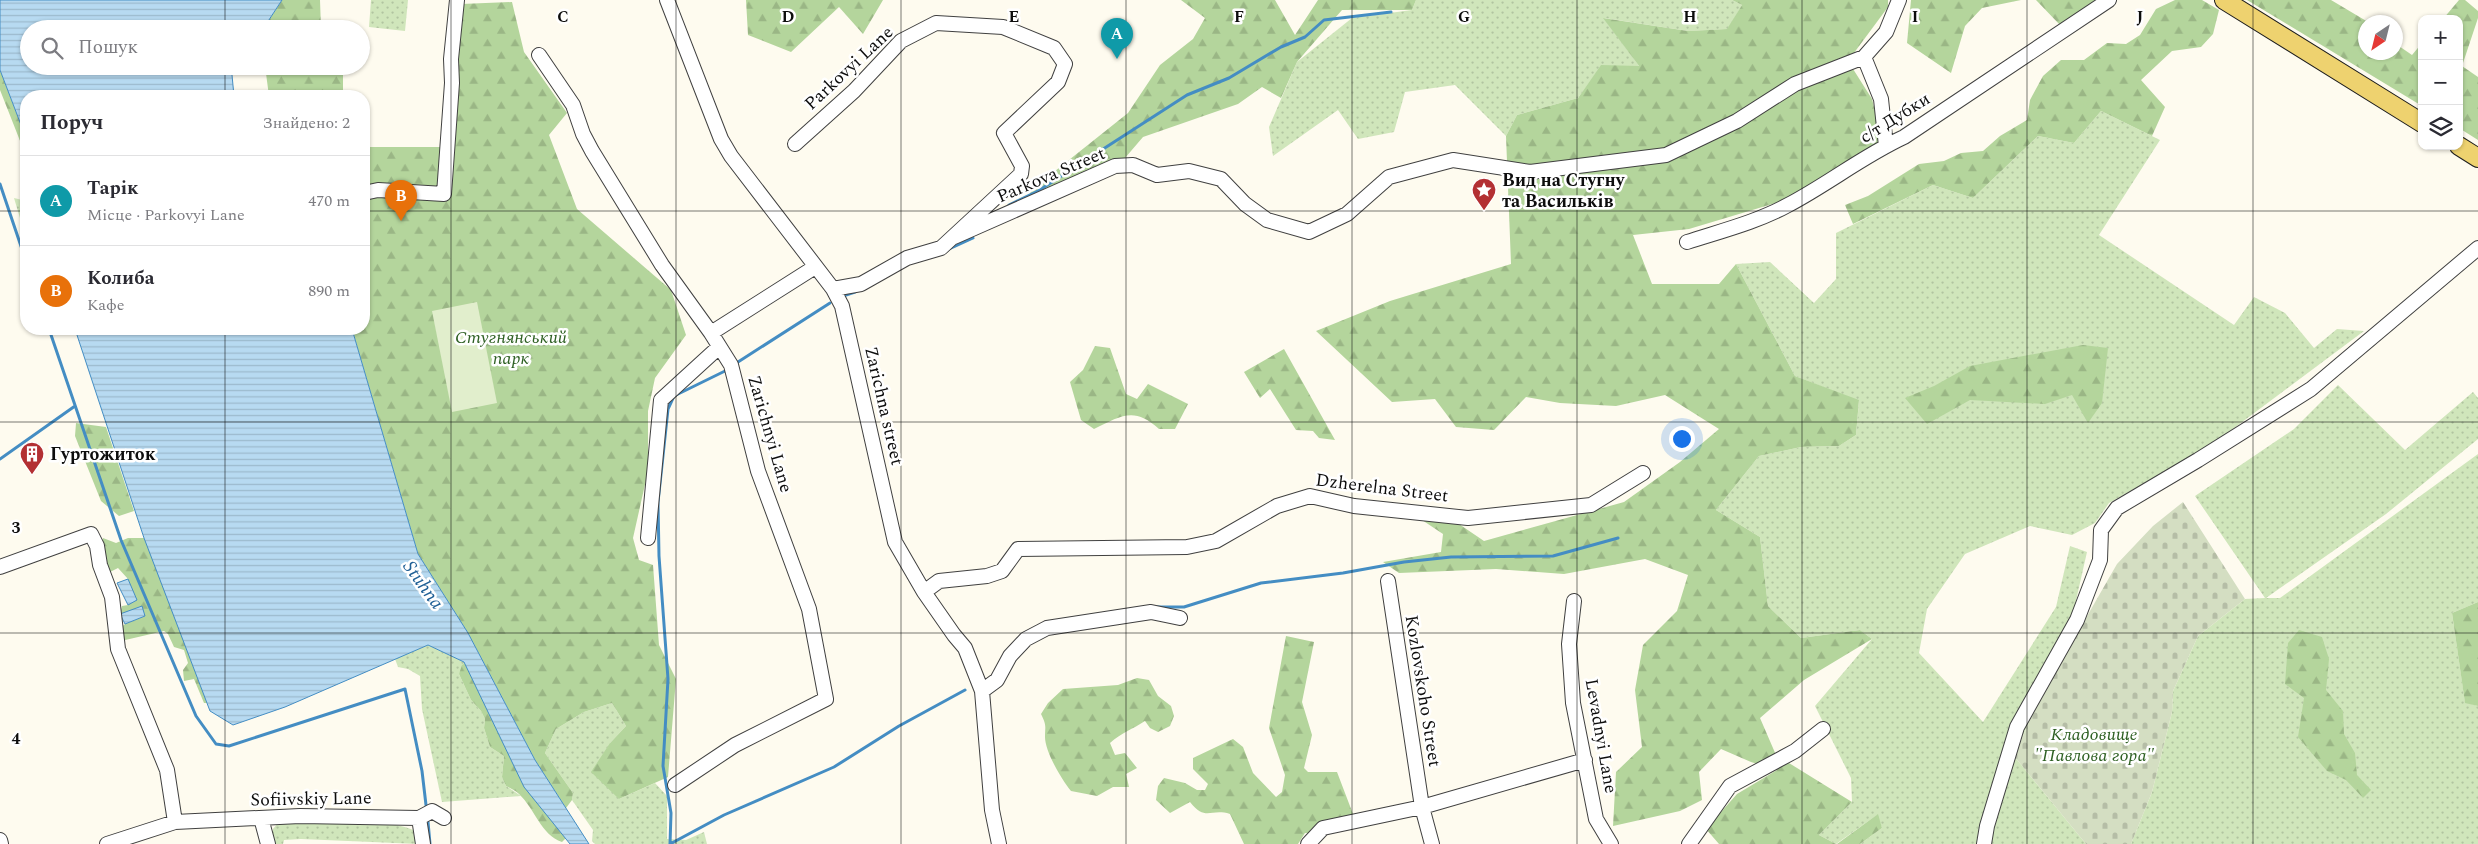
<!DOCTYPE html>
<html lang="uk">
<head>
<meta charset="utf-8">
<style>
	:root { --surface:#fff; --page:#f7f7f7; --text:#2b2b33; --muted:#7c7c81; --line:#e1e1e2; --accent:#0b8043 }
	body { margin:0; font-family:Spectral,serif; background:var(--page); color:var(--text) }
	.controls { position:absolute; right:15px; top:15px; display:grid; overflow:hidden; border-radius:10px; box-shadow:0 1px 4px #0004 }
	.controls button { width:45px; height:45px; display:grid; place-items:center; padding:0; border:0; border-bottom:1px solid var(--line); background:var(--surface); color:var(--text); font:25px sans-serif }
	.compass { position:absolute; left:2358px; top:15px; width:45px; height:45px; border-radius:50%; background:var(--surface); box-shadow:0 1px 4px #0004; rotate:215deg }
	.you { position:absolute; left:1681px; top:438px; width:18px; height:18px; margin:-12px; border:4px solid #fff; border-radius:50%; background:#1a73e8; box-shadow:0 0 0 8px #1a73e833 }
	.badge { display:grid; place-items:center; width:32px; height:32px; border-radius:50%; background:var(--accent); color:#fff; font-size:16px; font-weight:700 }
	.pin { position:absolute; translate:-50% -41px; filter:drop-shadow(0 1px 2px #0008) }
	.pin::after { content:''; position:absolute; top:26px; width:18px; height:15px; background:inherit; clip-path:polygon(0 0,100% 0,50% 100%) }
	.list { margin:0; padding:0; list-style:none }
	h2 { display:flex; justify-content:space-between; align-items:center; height:65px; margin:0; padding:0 20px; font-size:21px }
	h2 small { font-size:16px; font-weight:400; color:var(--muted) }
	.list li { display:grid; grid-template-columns:32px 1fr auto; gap:15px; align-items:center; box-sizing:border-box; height:90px; padding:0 20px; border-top:1px solid var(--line) }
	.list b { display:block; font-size:19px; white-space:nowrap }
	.list p { margin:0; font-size:16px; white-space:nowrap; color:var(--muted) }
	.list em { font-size:16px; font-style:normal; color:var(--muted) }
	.icon { flex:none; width:28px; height:28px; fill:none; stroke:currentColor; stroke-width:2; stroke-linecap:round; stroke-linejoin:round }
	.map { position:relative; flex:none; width:2478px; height:844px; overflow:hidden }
	.search { position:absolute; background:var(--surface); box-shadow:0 1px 4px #0004; left:20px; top:20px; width:350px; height:55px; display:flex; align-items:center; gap:12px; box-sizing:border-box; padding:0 18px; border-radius:28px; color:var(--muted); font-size:19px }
	.panel { position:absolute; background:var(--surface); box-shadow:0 1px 4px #0004; left:20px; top:90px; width:350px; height:245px; border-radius:20px }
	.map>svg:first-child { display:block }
</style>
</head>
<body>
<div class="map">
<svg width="2478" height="844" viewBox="0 0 2478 844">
	<defs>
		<pattern id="green-dots" width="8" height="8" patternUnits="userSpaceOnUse" patternTransform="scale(1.25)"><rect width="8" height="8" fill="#d0e6bb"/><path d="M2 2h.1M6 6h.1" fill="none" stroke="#b1c4a0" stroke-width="1.8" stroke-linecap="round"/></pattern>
		<pattern id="forest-firs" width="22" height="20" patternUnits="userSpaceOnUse" patternTransform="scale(1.25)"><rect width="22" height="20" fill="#b4d59c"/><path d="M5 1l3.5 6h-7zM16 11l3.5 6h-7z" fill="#9ab685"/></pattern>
		<pattern id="cemetery-stones" width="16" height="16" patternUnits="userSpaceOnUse" patternTransform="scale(1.25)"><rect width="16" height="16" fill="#d4dec2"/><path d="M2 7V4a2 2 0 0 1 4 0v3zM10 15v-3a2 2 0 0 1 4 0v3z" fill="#b5bda6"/></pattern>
		<pattern id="water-rules" width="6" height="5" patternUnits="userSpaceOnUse" patternTransform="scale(1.25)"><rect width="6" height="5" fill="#b7daf1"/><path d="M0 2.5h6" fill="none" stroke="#9cbacd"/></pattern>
	</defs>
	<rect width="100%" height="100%" fill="#fefbef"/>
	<path fill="url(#green-dots)" d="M371,0H408L405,31L369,27Z
		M1416,0H1732L1742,5L1728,29L1688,31L1604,18L1639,66H1601L1578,98L1517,115L1506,136L1455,85L1405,92L1394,132L1358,139L1338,110L1273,156L1269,127L1297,62L1352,18L1412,10Z
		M2101,111L2160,140L2099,235L2234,325L2254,297L2285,313L2314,348L2337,329L2364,331L2210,446L2109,503L2095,523L2072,535L2030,526L1965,554L1927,609L1919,653L1983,722L2056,607L2070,546L2087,552L2072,618L2083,626L2040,698L2014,756L2086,844H1860L1882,828L1877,815L1836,844L1819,835L1852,802L1851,778L1815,706L1872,639L1860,630L1801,638L1768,606L1760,537L1716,510L1759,456L1801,447L1839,446L1856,435L1859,401L1795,376L1736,264L1770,262L1814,303L1836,279V233L1933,185L1973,198L2038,136L2074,143Z
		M14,198L26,201V238Z
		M2338,385L2405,450L2473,392L2478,398V439L2386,514L2266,598H2280L2478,454V602L2452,613L2465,702L2478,706V844H2131L2152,792L2172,712L2173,691L2198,636L2245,599L2265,598L2195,496L2294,429Z
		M428,645L466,663L459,674L471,700L481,711L485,719L484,728L490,747L504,756L502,777L506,786L521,796L442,802L422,709L420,676L408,669L398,667L395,659Z
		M612,703L626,726L610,743L619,799L655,783L667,796V839L686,840L704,832L707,844H595L592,841L593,830L572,800L573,793L545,753L556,729L584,712Z
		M278,823C309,823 396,816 418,833L419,844L301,839L284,840L283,844H272L273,829Z"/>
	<path fill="url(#forest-firs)" d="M282,0H320L321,29H263Z
		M746,0H883L863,34L839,7L791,52L748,35Z
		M1181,0H1275L1295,35L1318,0H1416L1412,10H1342L1297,62L1281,98L1262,87L1238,104L1143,137L1125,158L1031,201L1030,191L1128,113L1160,65L1193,39L1205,18Z
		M1732,0H1888V7L1848,61L1872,99L1883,143L1779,202L1689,229L1633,235L1652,284H1719L1736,264L1795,376L1859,400L1856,435L1839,446L1801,447L1759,456L1716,510L1760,537L1768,606L1801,638L1860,630L1872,639L1804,680L1760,718L1776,755L1852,802L1819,835L1836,844H1719L1706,829L1737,794L1777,770L1751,762L1721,749L1699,772L1702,800L1680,811L1613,826L1616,772L1642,747L1635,690L1643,645L1677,611L1688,575L1645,559L1564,574L1496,569L1399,573L1383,562L1441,552L1443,534L1419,518L1456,522L1484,541L1624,502L1680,462L1719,429L1665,395L1616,406L1560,403L1526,397L1494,430L1456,427L1435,399L1392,402L1316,331L1390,301L1511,264L1506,136L1517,115L1578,98L1601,65L1639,66L1603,18L1688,31L1727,29L1742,5Z
		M1911,0H2021L1982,8L1965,26L1951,73L1907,43Z
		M2036,0H2101L2060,25Z
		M2175,0H2202L2219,10L2213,34L2201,47L2172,51L2141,80L2165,107L2152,136L2101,111L2074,143L2038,136L1973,198L1933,185L1853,224L1845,205L1868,196L1919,164L1944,161L1961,153L1983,151L2000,136L2027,120L2030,100L2043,76L2061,60H2084L2107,43L2126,44L2140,35L2156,9Z
		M2247,0H2331L2368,22H2366V52H2396V44L2412,55L2422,43V106Z
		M2459,0H2465L2478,11V18L2462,66L2478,77V140L2459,128V19H2443Z
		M512,2L524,52L567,113L549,135L577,209L671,290L686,335L655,378L648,411V471L633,538L639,560L653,565L659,645L676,679L668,777L619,799L591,772L610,743L626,726L612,703L584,712L556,729L545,753L573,793L572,800L566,808L535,760L468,633L418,554L352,329H364V147H454L461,4Z
		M265,66H343V96H269Z
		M0,70L26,138V156L0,90Z
		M2083,345L2108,348L2102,403L2088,423L2072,395L2045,404L1970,400L1927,424L1905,398L1934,386L1970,366Z
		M1095,346L1110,348L1126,394L1137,399L1148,384L1188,404L1175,429H1159C1134,406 1121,416 1094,429L1081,420L1070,382L1083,370Z
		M1284,349L1335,440L1319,438L1313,431L1296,430L1270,389L1260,398L1244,372Z
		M76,423L106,427L134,511L119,516L101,501L75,436Z
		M103,538L116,543L128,538H144L177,591L217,703H204L194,679L184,681L183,670L188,663L184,650L174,647L168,634L164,631L121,641L118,630L125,624L145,616L120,614L122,606L128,605V579L118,568L108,573L101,546Z
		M2478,602V706L2465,703L2452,613Z
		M2299,630L2322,637L2329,659L2326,690L2343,711L2344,734L2355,753L2357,775L2371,790L2363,798L2346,780L2327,771L2298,737L2304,698L2285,684L2288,643Z
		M1286,636L1314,642L1302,702L1312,735L1304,768L1308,772H1337L1353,814L1320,824L1312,833H1305L1298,844H1244L1230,814C1210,808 1206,822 1190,802L1170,813L1156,800L1158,786L1164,778L1185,783L1197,790H1205L1208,784L1193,769V758L1233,739L1243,747L1253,773L1276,797L1282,792L1285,775L1269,728Z
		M470,661L563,828L566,838L562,842C541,835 535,809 519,794C516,791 510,788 506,786L502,777L504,756L490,747L484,728L485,719L481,711L471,700L459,674L462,665Z
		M1137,678L1149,680L1158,696L1171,706L1174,716L1170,726L1158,732L1150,728L1145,721C1133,729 1121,733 1110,743L1115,755L1125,753L1137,768L1126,774L1129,787H1113L1097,796L1071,791C1062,780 1045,752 1045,737C1045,726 1047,726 1041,714L1048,703L1063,689L1118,685Z
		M1878,814L1882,828L1860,844H1837Z"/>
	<path fill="url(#cemetery-stones)" d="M2183,502L2245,599L2198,636L2173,691L2172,712L2152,792L2131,844H2086L2014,756L2040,698L2117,564L2153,526Z"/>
	<path fill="#e1eecc" d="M477,302L497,403L452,412L432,311Z"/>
	<path fill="url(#water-rules)" stroke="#448dc3" d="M0,0H282L263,29H29V66H238L232,75L234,96H26V138L0,70Z
		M75,329H352L418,554L468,633L535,760L589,844H570L524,787L464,662L428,645L285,707L233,725L210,711L144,538Z
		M128,579L137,600L128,605L117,583Z
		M142,606L145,616L125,624L120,614Z"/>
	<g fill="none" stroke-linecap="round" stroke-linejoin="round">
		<path stroke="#448dc3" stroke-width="3" d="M0,184L26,261
			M1009,205L1038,191L1187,95L1229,78L1281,47L1305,37L1324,20L1391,12
			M949,249L973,238
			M846,295L855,292
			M49,329L121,540L196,716L216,744L229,746L405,689L422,771L426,805
			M738,362L830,303
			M0,459L75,406
			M1156,607H1184L1261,583L1343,573L1404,562L1451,557L1553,556L1618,538
			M428,822L430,844
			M670,844L671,813L663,766L668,679L659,556L658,502L668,409L674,396L725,371
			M670,844L724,815L834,767L899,726L965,690"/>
		<defs>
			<path id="minor" d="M667,0L721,139L731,156L833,289L842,306L895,542L924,592L954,635L965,648L982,691L992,810L999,844
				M539,55L573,105L583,134L592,151L662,265L711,333L731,365L758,471L809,609L826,699L735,745L675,785
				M795,144L854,91L901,41L936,23L1003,27L1054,48L1065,64L1058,82L1004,133L1022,166L1021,174L941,248L907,258L861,284L833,289
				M1886,146L1881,99L1864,57L1886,32L1899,0
				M364,193L378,190L444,194L452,83L451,59L457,0
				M954,237L1115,166L1133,165L1157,175L1189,171L1221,179L1245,204L1267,220L1309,232L1347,214L1389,177L1453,160L1530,172L1666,155L1737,121L1795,84L1864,57
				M1687,242C1721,231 1757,222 1788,205C1828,184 1863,156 1904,137L2109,0
				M711,333L815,267
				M648,538L661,400L719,347
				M0,567L91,534L97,546L100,565L112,597L118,649L167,770L175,822
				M1388,581L1422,807L1432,844
				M924,592L939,581L987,576L1002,571L1018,549L1187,547L1216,541L1277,506L1310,496L1354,506L1468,518L1591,505L1643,473
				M1574,601L1569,644L1573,703L1596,819L1611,844
				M982,691L997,680L1010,656L1026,639L1047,628L1151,612L1180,618
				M261,818L268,844
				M419,818L423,844
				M0,840L1,844
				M107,844L175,822L300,816L419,818L432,811L444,818
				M1308,844L1323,828L1422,807L1585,760
				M1689,844L1730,786L1795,751L1823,729
				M1984,844L1987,826L2017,727L2077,620L2100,560L2101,530L2117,508L2198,460L2311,389L2478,248"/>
			<path id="major" d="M2224,0L2422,123
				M2459,146L2478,158"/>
		</defs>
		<use href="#minor" stroke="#404040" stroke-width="16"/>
		<use href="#major" stroke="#1e1e1e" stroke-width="20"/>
		<use href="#minor" stroke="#fff" stroke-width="14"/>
		<use href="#major" stroke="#eed26f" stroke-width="18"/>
	</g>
	<path fill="none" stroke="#0d0d0d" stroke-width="1" stroke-opacity="0.55" d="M225,0V29M451,0V844M676,0V844M901,0V844M1126,0V844M1352,0V844M1577,0V844M1802,0V844M2027,0V844M2253,0V844M225,66V96M0,211H26M364,211H2478M225,329V844M0,422H2478M0,633H2478"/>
	<defs>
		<symbol id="sight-pin" viewBox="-11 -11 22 30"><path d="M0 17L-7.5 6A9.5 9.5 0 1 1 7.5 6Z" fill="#b33033" stroke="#fff"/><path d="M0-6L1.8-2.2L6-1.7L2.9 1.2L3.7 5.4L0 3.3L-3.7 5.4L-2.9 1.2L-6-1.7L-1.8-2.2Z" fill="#fff"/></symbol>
		<symbol id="building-pin" viewBox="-11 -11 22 30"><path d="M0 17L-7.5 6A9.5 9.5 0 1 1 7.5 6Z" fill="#b33033" stroke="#fff"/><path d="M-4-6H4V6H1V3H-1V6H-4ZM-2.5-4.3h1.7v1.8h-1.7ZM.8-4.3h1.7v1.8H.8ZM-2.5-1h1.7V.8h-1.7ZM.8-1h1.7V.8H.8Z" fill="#fff"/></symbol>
	</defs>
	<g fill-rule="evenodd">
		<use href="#sight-pin" x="1470" y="176" width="28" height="38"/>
		<use href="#building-pin" x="18" y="440" width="28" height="38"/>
	</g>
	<g text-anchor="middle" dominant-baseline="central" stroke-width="5" stroke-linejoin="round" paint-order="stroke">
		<g font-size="18" fill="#0d0d0d" stroke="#fff">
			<text transform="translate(849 68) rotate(-43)">Parkovyi Lane</text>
			<text transform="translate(1895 118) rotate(-32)">с/т Дубки</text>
			<text transform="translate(1051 175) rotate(-23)">Parkova Street</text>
			<text transform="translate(884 406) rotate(77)">Zarichna street</text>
			<text transform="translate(770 434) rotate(74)">Zarichnyi Lane</text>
			<text transform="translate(1382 488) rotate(7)">Dzherelna Street</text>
			<text transform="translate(1423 691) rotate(81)">Kozlovskoho Street</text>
			<text transform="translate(1601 736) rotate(80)">Levadnyi Lane</text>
			<text transform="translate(311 799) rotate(-1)">Sofiivskiy Lane</text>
		</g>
		<g font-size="18" font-weight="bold" fill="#0d0d0d" stroke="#fff" text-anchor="start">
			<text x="1502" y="180">Вид на Стугну<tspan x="1502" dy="21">та Васильків</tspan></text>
			<text x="50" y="454">Гуртожиток</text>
		</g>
		<g font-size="18" font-style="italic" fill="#2e6023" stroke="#fff">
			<text x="511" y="337">Стугнянський<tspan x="511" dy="21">парк</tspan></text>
			<text x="2094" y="734">Кладовище<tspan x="2094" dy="21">"Павлова гора"</tspan></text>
		</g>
		<g font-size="19" font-style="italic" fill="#206096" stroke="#fff">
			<text transform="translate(423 585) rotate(54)">Stuhna</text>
		</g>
	</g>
	<g font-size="16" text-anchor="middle" font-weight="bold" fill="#0d0d0d" stroke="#fff" stroke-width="5" stroke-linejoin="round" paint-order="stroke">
		<text x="563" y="22">C</text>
		<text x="788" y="22">D</text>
		<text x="1014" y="22">E</text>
		<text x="1239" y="22">F</text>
		<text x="1464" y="22">G</text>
		<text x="1690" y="22">H</text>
		<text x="1915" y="22">I</text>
		<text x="2140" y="22">J</text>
		<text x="16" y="533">3</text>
		<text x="16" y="744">4</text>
	</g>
</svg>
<div class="controls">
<button>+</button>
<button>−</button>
<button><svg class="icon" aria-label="layers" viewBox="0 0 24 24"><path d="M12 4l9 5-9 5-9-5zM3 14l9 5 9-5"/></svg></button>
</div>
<svg class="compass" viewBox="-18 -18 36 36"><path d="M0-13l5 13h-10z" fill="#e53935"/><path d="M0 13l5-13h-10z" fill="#7c7c81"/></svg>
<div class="you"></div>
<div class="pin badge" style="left:1117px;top:59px;background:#0f9aa8">A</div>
<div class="pin badge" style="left:401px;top:221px;background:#e8710a">B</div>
<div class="search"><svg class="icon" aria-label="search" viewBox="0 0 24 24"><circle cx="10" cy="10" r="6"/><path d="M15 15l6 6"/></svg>Пошук</div>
<section class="panel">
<h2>Поруч<small>Знайдено: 2</small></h2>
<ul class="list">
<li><span class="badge" style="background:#0f9aa8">A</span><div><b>Тарік</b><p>Місце · Parkovyi Lane</p></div><em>470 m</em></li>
<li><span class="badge" style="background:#e8710a">B</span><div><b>Колиба</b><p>Кафе</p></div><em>890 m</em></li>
</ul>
</section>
</div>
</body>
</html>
